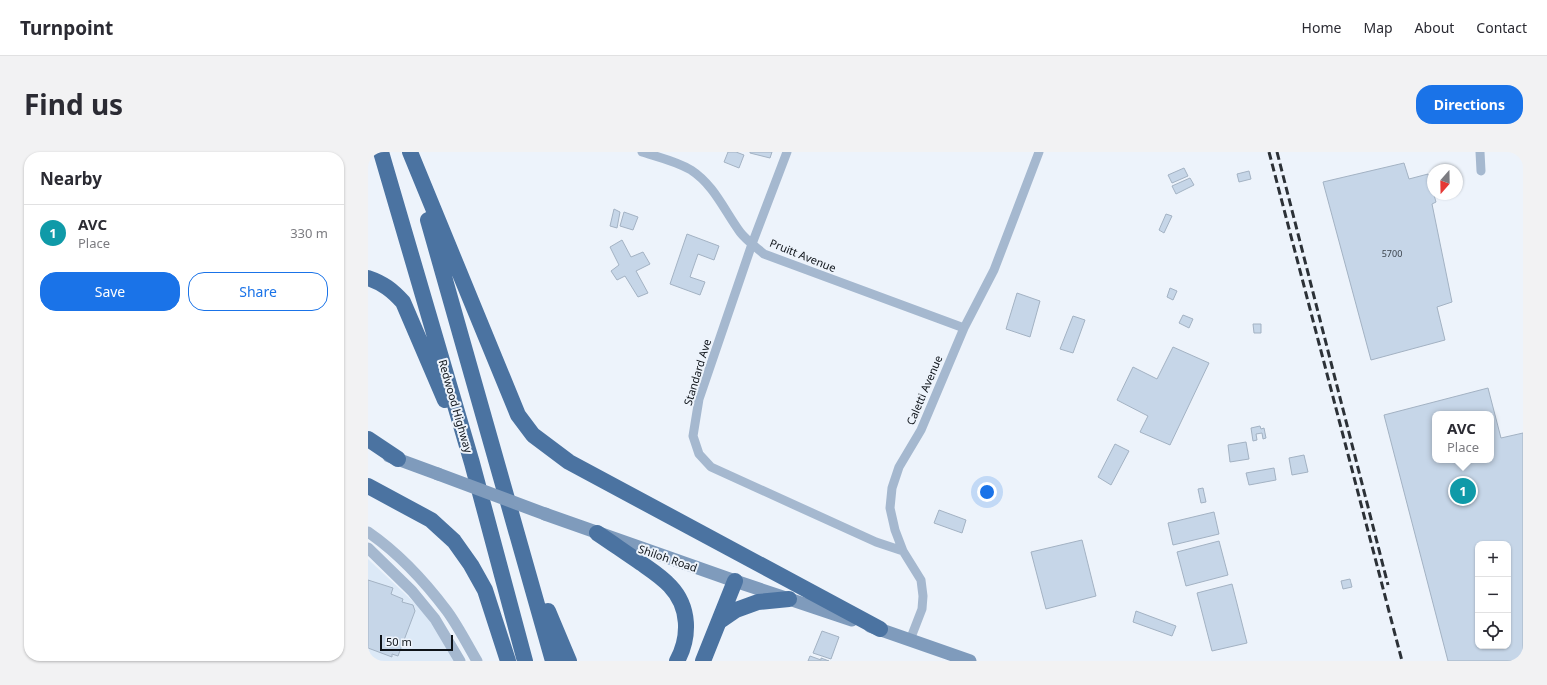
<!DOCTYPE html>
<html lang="en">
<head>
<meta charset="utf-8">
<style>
	:root { --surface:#fff; --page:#f2f2f3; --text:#2b2b33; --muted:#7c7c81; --line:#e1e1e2; --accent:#1a73e8 }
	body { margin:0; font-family:"Noto Sans",sans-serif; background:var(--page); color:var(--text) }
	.controls { position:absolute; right:12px; bottom:12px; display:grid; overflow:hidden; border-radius:8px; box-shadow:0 1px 3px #0004 }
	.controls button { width:36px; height:36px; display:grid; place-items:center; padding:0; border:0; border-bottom:1px solid var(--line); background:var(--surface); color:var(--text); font:20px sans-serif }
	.compass { position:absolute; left:1059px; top:12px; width:36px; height:36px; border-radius:50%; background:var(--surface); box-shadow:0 1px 3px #0004; rotate:200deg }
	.scale { position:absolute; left:12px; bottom:10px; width:73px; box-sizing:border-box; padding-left:4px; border:2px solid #0e1319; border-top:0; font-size:11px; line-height:14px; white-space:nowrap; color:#0e1319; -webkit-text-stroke:3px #edf3fb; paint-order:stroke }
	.you { position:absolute; left:619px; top:340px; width:14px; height:14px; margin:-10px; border:3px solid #fff; border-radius:50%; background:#1a73e8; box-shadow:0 0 0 6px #1a73e833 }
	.badge { display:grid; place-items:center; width:26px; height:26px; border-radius:50%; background:var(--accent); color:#fff; font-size:13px; font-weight:700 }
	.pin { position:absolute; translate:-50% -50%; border:2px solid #fff; box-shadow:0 1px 4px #0006 }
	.popup { position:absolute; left:1064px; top:259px; width:62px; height:52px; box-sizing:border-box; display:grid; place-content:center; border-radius:8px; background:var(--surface); filter:drop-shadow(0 1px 3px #0005); font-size:13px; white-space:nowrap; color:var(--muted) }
	.popup b { font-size:15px; color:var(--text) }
	.popup::after { content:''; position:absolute; left:50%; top:100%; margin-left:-8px; border:8px solid transparent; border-top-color:var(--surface) }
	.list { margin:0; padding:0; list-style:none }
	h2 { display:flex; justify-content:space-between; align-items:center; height:52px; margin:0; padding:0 16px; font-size:17px }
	h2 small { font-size:13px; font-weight:400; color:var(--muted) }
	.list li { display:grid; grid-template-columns:26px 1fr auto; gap:12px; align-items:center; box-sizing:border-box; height:56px; padding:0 16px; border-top:1px solid var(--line) }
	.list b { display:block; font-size:15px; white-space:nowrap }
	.list p { margin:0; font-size:13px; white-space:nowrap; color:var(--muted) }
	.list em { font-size:13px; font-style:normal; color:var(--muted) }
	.actions { display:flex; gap:8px; padding:12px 16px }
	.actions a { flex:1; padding:9px 0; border:1px solid var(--accent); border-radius:16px; text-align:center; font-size:14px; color:var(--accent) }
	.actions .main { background:var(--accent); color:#fff }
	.icon { flex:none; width:22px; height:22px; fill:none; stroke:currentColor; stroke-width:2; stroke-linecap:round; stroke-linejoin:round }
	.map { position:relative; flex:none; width:1155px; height:509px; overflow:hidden; border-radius:16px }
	header { display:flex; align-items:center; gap:24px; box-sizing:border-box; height:56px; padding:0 20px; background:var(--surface); border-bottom:1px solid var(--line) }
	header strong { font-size:19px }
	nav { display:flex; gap:22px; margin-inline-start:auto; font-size:14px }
	.intro { display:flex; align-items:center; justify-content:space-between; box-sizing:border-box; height:96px; padding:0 24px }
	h1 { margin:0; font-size:28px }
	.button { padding:10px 18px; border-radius:16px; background:var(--accent); color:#fff; font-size:14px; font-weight:700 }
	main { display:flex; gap:24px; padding:0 24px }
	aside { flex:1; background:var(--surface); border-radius:16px; box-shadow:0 1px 3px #0004 }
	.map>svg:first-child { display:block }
</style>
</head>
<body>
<header>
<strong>Turnpoint</strong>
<nav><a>Home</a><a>Map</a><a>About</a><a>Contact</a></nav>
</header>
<div class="intro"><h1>Find us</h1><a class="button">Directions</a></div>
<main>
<aside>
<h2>Nearby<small></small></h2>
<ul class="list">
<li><span class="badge" style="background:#0f9aa8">1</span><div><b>AVC</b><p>Place</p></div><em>330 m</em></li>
</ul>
<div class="actions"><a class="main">Save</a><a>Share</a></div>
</aside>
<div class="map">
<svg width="1155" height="509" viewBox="0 0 1155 509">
	<rect width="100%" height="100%" fill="#edf3fb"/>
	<path fill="#dce9f7" d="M0,407L52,456L78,491L88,509H0Z"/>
	<path fill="#c6d6e8" stroke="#a3b2c3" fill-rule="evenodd" d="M360,0H368L376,3L371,16L356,10Z
		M382,0H404L402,6L382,1Z
		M1036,11L1041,27L1060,22L1068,50L1064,52L1084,150L1069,155L1077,188L1003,208L955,30Z
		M816,16L820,24L804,31L800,23Z
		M881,19L883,27L871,30L869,22Z
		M822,26L826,33L808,42L804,34Z
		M246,57L252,60L249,76L242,74Z
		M256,60L270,65L265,78L252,74Z
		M798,62L804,64L796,81L791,78Z
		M319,82L351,94L346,108L330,102L322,125L337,130L332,143L302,132Z
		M254,88L263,105L275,100L282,112L268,119L280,141L270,145L257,124L249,128L243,119L251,113L242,95Z
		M802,136L809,139L805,148L799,145Z
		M649,141L672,149L662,185L638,177Z
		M815,163L825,167L821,176L811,171Z
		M705,164L717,168L705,201L692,197Z
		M885,172H893V181H886Z
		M805,195L841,211L802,293L772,280L780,264L749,248L765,215L789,227Z
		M1120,236L1133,286L1155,281V509H1080L1016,263ZM1067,262H1123V308H1067ZM1110,392H1140V494H1110Z
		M892,274L893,277L896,276L898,286L895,287L894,281L888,282L889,288L885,289L883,276Z
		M878,290L881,307L862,310L860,293Z
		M747,292L761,299L743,333L730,325Z
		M936,303L940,320L924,323L921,306Z
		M906,316L908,328L881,333L878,321Z
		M835,336L838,350L833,351L830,337Z
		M571,358L598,368L594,381L566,371Z
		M846,360L851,382L805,393L800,371Z
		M714,388L728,444L678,457L663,400Z
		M851,389L860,423L818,434L809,400Z
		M982,427L984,435L975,437L973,429Z
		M0,428L25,436L23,442L35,447L34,450L45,453L47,459L30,504L24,502V505L0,496Z
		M864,432L879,491L844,499L829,441Z
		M768,459L808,474L804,484L765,470Z
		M454,479L471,485L463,507L445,501Z
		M442,504L453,508V506L461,509H440Z"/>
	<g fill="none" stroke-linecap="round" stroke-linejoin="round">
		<path stroke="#a5b8cf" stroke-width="9" d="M274,0C290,5 308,9 323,18C346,33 356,58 372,80C378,88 388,95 396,102L596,176
			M419,0L384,92L331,247L325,284L331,302L343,315L508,390L535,399
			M1112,0L1113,19
			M542,488L554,457L555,444L553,428L535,399L527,378L522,356L524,336L531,315L553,278L596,176L626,118L671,0"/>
		<path stroke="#a5b8cf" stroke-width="11" d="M0,380C29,400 58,431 79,459C90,474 99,492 109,509
			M0,396L44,439L67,467L92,509"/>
		<path stroke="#7f9bbc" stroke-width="13" d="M21,304L70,322
			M177,362L367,429L484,468
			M502,474L602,509"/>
		<path stroke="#4b73a1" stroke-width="16" d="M13,0L104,311L157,509
			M42,0L150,263L165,283L201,310L512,477
			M60,68L185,509
			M0,126C15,131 24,138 35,150L77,248
			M0,287L30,307
			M0,334L63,368L86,389L103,413L117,438L140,509
			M229,381C244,391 258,401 273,411C283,418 294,425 302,434C322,455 322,485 309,509
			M180,459L201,509
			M352,469L368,458L390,450L421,447
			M335,509L367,429"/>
		<path stroke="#2c3137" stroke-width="3" stroke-dasharray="8 4" stroke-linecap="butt" d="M901,0L1034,509
			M909,0L1020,433"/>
		<path stroke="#7f9bbc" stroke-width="13" d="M70,322L177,362"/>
	</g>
	<g text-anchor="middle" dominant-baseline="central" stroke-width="4" stroke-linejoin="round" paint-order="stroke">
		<g font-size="9" fill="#3c444d">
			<text x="1024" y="101">5700</text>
		</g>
		<g font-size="11" fill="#0e1319" stroke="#edf3fb">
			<text transform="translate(435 103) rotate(22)">Pruitt Avenue</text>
			<text transform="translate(329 220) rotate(-73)">Standard Ave</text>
			<text transform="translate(556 238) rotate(-67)">Caletti Avenue</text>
			<text transform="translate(88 254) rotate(74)">Redwood Highway</text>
			<text transform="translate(300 406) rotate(19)">Shiloh Road</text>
		</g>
	</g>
</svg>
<div class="controls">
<button>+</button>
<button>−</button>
<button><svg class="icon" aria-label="locate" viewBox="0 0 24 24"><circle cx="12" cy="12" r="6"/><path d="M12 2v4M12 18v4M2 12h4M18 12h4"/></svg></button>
</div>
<svg class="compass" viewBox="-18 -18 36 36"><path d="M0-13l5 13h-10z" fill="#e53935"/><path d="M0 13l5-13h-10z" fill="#7c7c81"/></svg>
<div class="scale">50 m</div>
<div class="you"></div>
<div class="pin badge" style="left:1095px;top:339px;background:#0f9aa8">1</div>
<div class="popup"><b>AVC</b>Place</div>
</div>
</main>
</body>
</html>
